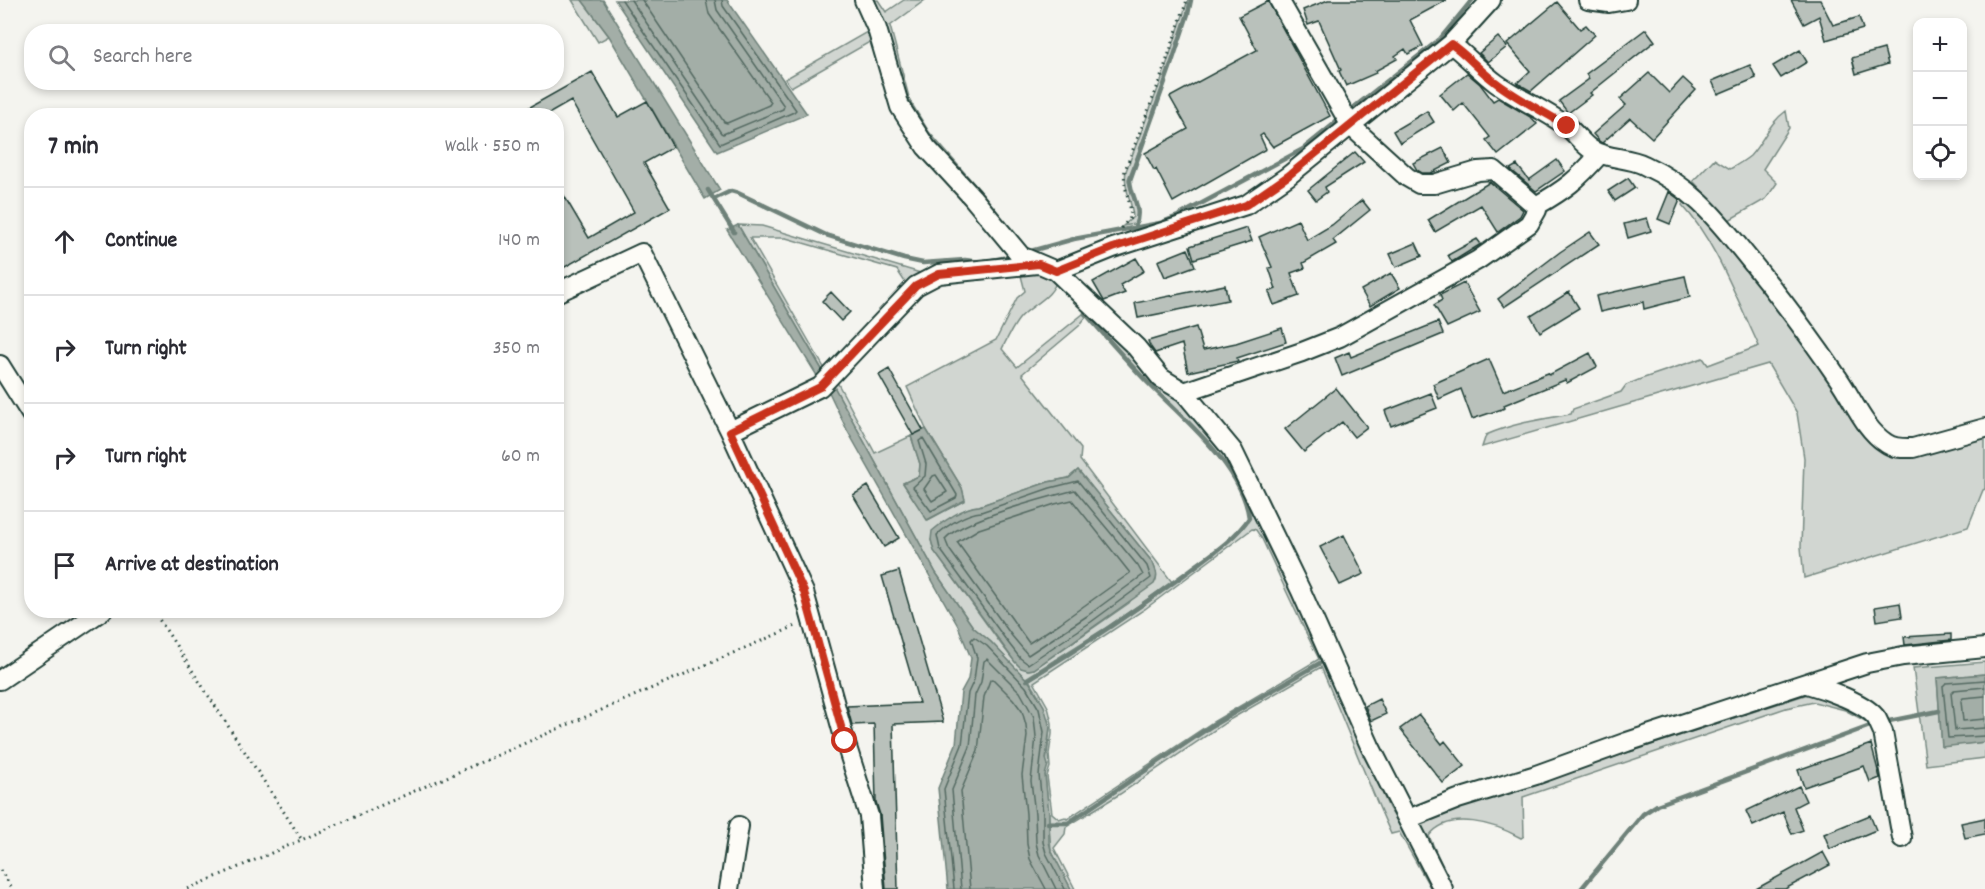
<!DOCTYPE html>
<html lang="en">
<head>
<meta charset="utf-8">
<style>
	:root { --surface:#fff; --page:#f2f2f3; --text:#2b2b33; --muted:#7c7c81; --line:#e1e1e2 }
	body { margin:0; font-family:Dekko,sans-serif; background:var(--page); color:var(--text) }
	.controls { position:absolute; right:18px; top:18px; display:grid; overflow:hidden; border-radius:12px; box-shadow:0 3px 9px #0003 }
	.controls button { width:54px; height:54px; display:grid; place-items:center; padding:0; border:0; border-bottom:2px solid var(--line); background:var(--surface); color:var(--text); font:30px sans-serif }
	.stop { position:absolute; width:18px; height:18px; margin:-14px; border:4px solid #c8321e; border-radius:50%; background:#fff }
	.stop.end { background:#c8321e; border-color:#fff; box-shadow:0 2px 6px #0008 }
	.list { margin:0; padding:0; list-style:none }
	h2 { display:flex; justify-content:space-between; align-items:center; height:78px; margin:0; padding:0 24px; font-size:26px }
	h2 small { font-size:20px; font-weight:400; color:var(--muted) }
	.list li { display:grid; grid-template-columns:39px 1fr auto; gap:18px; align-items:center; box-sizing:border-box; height:108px; padding:0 24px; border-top:2px solid var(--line) }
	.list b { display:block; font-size:22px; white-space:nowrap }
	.list em { font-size:20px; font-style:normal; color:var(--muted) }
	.icon { flex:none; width:33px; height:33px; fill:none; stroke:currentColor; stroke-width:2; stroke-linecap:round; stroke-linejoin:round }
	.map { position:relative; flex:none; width:1985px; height:889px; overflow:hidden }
	.search { position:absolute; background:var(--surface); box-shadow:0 3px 9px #0003; left:24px; top:24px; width:540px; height:66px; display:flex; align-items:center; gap:15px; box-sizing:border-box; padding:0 21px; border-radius:24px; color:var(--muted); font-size:22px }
	.panel { position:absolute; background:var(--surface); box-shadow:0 3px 9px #0003; left:24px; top:108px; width:540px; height:510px; border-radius:24px }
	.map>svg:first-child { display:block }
</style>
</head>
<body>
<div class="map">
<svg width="1985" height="889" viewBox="0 0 1985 889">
	<rect width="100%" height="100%" fill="#f4f4ef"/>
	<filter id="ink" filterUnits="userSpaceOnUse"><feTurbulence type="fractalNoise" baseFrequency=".0167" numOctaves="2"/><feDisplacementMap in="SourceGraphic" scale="12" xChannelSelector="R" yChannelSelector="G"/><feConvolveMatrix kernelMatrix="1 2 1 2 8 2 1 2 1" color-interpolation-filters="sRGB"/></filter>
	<g filter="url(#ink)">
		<path fill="#d1d6d1" stroke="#788a82" stroke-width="1.5" fill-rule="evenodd" d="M572,0H582L609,36L598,42Z
			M870,0H878L886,12L904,0H925L890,26L910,101L929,132L984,195L1015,234L1025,249L917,128Z
			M1188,0H1190C1177,59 1149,122 1128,179C1129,195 1143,208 1134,224L1123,226L1133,217C1132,201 1123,187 1126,171L1161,81Z
			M872,29L875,39L791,87L785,79Z
			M1786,111L1789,128L1763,169L1777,183L1766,199L1729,220L1693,181L1714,159L1730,169C1737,165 1744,161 1750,156C1764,141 1768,124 1786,111Z
			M1686,195L1728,239L1875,443L1985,434V489L1983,490L1968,527L1804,578L1801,547L1804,458L1797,413L1768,364L1482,447L1486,435C1514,423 1542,419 1571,414L1573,409L1621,392L1626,385L1641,379L1703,358L1708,365L1759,346C1738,302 1715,240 1682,205Z
			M738,225L762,226L924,274L903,288L905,282L897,270L786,238H750L826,371L824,373Z
			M1028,267L1057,278C1054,298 1030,305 1019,319C1012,328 1007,339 1002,349L1017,367L1083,314L1086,317L1079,326L1022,374L1081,449L1080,460L1172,582L1104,629L1026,678L1022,675L991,642L973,627L936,573L832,383L836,380L875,453L911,436L920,464L919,476L903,483L928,520L965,500L962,488L926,429L907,387L996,340L1017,298L1025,291L1019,268ZM1078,470L1153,563L1129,603L1034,669L1028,670L1015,662L1001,644L934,551L931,540C944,526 959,507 979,506L1048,482L1068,478Z
			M1089,311L1163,387L1188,408L1237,471L1389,808L1414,849L1436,889H1431L1399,832L1391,834C1366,779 1345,723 1321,667L1231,719L1120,794L1066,827L1065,834L1054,848L1075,889H1071L1051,850L1049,824H1068L1213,727L1321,662L1230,713L1068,822L1049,821L1045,775L1050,727L1039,696L1029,680C1059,662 1248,542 1250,516C1250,509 1246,501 1243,495C1223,447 1179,415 1144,378C1124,357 1105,335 1086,313ZM1252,529L1256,530L1262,539C1281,579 1299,620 1319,659L1213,722L1067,819L1065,817L1059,819L1052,813L1047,776L1050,767L1049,754L1052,734V723L1048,707L1034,682L1145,609Z
			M1985,662V674L1937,678L1942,746L1985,742V758L1926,765L1913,668Z
			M1814,692L1855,710L1869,723L1845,710L1814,702L1786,708L1523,797L1524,836L1521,838C1496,824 1449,809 1429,836L1453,889H1447L1415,822Z"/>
		<path fill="#a3aea7" stroke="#6e8179" stroke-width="1.5" d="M582,0H603L720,190L705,199L609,36Z
			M615,0H727L807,114L717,152Z
			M738,225L824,373L819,379L727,230Z
			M832,383L936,573L973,627L991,642L1030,683L1044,706L1050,727L1046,759L1048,765L1045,775L1049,813V842L1051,850L1071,889H948L938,788L956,744L961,692L968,679L971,658L958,626L847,430L827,388Z
			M926,429L962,488L965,500L927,520L903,483L919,476L920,464L911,436Z
			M1078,470L1153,563C1156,571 1159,576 1154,584L1034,669L1028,670L1021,668L1015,662L934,551L931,540L932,531C943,521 964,507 979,506L1048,482L1069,478Z
			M1985,674V742L1942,747L1937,678Z"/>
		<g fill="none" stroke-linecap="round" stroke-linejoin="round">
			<path stroke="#546a62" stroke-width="1.5" d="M622,0L720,144L794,112L796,110L723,6L722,0
				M631,0L721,133L723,134L783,109L784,106L717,10L715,0
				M642,0L724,122L727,123L769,105L771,102L709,14L706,0
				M923,438L957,495L956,498L931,511L913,487L925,476L926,464L919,441Z
				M936,475L947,492L932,501L924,489L933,476Z
				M1078,481L1147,566L1151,578L1091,622L1028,664L1020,658L1006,640L940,549L937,535C947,525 967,513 981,512L1050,488Z
				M1075,490L1138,566L1143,575L1087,616L1028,655L1012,636L949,549L945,539C961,520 1048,497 1075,490Z
				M1072,500L1130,573L1060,623L1029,643L957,542L979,529L1055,504Z
				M1985,680L1946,683L1943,686L1948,738L1985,736
				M1985,687L1954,690L1951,693L1955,730L1985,728
				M1985,696L1963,698L1961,701L1963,721L1985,719
				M954,889L944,789L962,745L968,693L974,680L977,658L971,640L974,637L987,646L1026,687L1039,709L1044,732L1039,775L1043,814V842L1046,853L1065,889
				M961,889L952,790L970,747L975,695L981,682L984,661L987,659L1020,692L1034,717L1036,737L1031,781L1035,814L1036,843L1039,855L1056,889
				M970,889L961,791L978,751L984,697L990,680L993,679L1013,699L1022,711L1026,725L1027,736L1022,775L1026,814L1027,844L1030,859L1046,889"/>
			<path stroke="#6e8179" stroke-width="4.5" d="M1353,108L1440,39L1472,0
				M708,190L734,232
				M714,199L731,191L738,193L826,235L904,259L923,263L965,260L981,262
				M1135,227C1143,206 1131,199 1130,180L1171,65L1188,14L1191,0
				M1027,252L1074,239L1160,223L1178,216L1303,149L1340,119
				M992,260L1013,256
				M1027,680C1083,646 1138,609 1190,570C1210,555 1235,539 1249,518C1242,465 1182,418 1146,381C1125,359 1105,336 1085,313L1087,311
				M1884,722L1939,711
				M1048,823H1068L1211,726L1320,663
				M1581,889L1643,814L1657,805L1870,726"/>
		</g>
		<path fill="#b9c1bb" stroke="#1f3d34" stroke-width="1.5" d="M1328,0H1447L1410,20L1423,46L1408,54L1405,49L1395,56L1397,59L1375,71L1376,73L1346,86L1339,71L1341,70L1319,21L1308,25L1303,10Z
			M1791,0H1820L1833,25L1859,17L1863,29L1826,40L1819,16L1804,24Z
			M1268,1L1330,116L1273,147L1263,134L1260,136L1266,149L1173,202L1156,169L1154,170L1145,153L1188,129L1170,97L1257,50L1239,16Z
			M1557,2L1580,29L1586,25L1595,35L1531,91L1517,83L1530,71L1507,44Z
			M1646,29L1655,41L1590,93L1592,95L1568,113L1559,101L1589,79L1586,74Z
			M1498,37L1507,47L1488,62L1479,53Z
			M1884,49L1888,64L1856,74L1852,58Z
			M1800,50L1807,62L1781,78L1773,66Z
			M1750,65L1756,78L1718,94L1712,81Z
			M592,72L618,117L647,101L673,147L644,163L670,208L556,272V182L589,238L634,212L571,101L545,116H514Z
			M1467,73L1480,84L1493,101L1498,98L1532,118L1537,124L1498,155L1486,140L1490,137L1463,103L1454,111L1440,94Z
			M1649,73L1669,93L1683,78L1696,90L1652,138L1630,118L1602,143L1599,141L1593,134L1626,105L1620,99Z
			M1427,111L1434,122L1400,143L1393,131Z
			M1443,148L1451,163L1431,173H1422L1417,170L1413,163Z
			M1355,152L1364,162L1325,187L1327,192L1316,200L1308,190Z
			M1557,160L1565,171L1536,191L1510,169L1517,165L1529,180Z
			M1628,178L1635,188L1615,201L1608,191Z
			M1490,182L1523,210L1520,216L1498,232L1481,205L1435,232L1428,220Z
			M1669,192L1680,200L1670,224L1658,219Z
			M1362,200L1370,210L1333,240L1336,244L1303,263L1305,268L1291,273L1299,296L1274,305L1269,292L1276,289L1269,268L1272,267L1259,237L1298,220L1307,240L1332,225Z
			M1647,218L1651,231L1628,238L1624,224Z
			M1247,228L1252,241L1194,259L1190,246Z
			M1590,232L1599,244L1504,307L1498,299L1560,252Z
			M1477,239L1481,244L1452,262L1448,255Z
			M1416,243L1422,256L1396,267L1390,254Z
			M1188,249L1195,266L1165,277L1158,261Z
			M1136,258L1144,271L1120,285L1125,293L1104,301L1093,282Z
			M1391,273L1400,288L1370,306L1361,290Z
			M1685,276L1690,297L1644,309L1643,302L1600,312L1596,296Z
			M1464,283L1480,312L1447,327L1434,305L1442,300L1440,295Z
			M1225,285L1228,300L1138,318L1135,303Z
			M831,292L850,312L841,321L822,301Z
			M1569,292L1579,308L1540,332L1531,316Z
			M1438,322L1443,334L1342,376L1335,358L1349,352L1351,357Z
			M1196,327L1203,350L1236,343L1282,328L1286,342L1237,358L1238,361L1188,372L1182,344L1155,353L1150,346L1148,341Z
			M1590,353L1597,367L1567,383L1565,380L1504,405L1505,408L1472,419L1461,389L1439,399L1433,384L1489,359L1503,391L1548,373L1549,375Z
			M889,369L923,430L913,435L879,375Z
			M1336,388L1367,427L1354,437L1342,422L1304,452L1285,429Z
			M1431,393L1437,408L1391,426L1385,411Z
			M868,486L899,538L884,547L853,495Z
			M1344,535L1364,574L1340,585L1320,547Z
			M899,571L943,722L893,724L898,889H886L880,815L876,802L874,724L852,725L847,706L919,703L882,576Z
			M1900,603L1902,617L1877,621L1875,607Z
			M1951,634V640L1905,645L1904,637Z
			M1379,699L1386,714L1371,721L1365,706Z
			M1419,715L1442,744L1445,741L1465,766L1443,783L1400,729Z
			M1871,744L1880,778L1870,782L1864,766L1804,787L1798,770Z
			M1799,786L1806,801L1794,807L1803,830L1792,834L1783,812L1753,826L1746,811Z
			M1870,815L1876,830L1830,849L1824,834Z
			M1985,818V834L1965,838L1961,823Z
			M1823,852L1830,865L1785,889H1756Z"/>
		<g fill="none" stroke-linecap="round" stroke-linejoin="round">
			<defs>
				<path id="minor" d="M864,0L877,29L900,107L926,147L972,197L1021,256L1056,271L1136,347L1161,378L1184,392L1233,451L1301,591L1370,746L1443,889
					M1588,0L1609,3L1626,0
					M1451,44C1467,56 1480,71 1496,83C1518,99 1543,109 1565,125C1575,132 1582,144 1592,150C1607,159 1628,157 1644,165C1690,186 1714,215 1745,254C1778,294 1809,335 1838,378C1853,399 1864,429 1886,443C1894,449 1904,448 1913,448L1985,428
					M1536,206C1566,189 1577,180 1600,154
					M1056,271L1113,248L1246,205L1288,176L1451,44L1491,0
					M556,293L642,253L730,431L804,592L845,741L869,816L875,889
					M0,365L32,416
					M1184,392L1302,352L1340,337L1478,260L1529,224L1537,210L1536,206L1494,170L1478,171L1434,184H1419L1407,177L1351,126L1279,0
					M730,431L820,387L916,286L939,274L1037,264
					M0,680L103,610
					M1807,684C1825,689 1867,703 1877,719C1879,723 1881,728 1883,732L1902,838
					M1408,819L1458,799L1536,775L1627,742L1867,663L1903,656L1985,648
					M729,889L739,826"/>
			</defs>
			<use href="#minor" stroke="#1f3d34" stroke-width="22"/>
			<path stroke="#1f3d34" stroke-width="3" stroke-dasharray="1.5 4.5" stroke-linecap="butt" d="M1121,228L1131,217C1131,201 1122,186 1125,170L1160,80L1187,0
				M153,610L302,840
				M0,870L13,889
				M188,889L798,625"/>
			<use href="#minor" stroke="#fdfcf7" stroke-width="18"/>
		</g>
	</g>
	<g fill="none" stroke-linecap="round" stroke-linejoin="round" filter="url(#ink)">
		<path stroke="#c8321e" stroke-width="8" d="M845,741L804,592L730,431L820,387L916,286L939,274L1039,264L1056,271L1113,248L1246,205L1288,176L1451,44C1467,55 1479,70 1494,81C1517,99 1543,111 1567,126"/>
	</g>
</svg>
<div class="controls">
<button>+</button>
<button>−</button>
<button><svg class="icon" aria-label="locate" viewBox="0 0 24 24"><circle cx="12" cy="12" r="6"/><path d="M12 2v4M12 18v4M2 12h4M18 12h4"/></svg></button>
</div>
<div class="stop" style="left:845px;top:741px"></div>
<div class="stop end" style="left:1567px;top:126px"></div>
<div class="search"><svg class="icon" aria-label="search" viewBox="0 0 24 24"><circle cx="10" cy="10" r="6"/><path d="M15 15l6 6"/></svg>Search here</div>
<section class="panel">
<h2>7 min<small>Walk · 550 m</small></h2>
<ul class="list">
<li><svg class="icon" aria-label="ahead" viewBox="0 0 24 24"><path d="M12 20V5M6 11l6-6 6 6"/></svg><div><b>Continue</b></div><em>140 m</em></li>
<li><svg class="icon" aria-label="right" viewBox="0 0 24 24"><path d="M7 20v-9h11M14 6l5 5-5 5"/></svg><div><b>Turn right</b></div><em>350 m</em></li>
<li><svg class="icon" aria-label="right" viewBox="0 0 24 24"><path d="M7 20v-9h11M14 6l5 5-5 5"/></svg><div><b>Turn right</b></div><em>60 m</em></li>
<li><svg class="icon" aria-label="arrive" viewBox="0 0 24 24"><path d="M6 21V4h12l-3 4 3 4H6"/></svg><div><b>Arrive at destination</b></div></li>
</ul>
</section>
</div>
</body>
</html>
